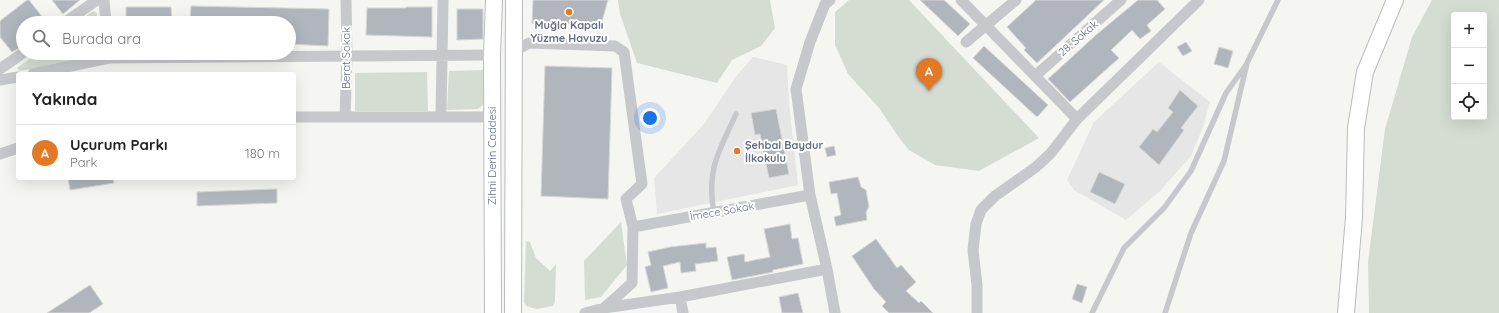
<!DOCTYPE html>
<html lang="tr">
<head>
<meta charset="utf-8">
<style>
	:root { --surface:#fff; --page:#f6f6f6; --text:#222; --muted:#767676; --line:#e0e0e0; --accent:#e37825 }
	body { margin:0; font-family:Quicksand,sans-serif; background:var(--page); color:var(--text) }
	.controls { position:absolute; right:12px; top:12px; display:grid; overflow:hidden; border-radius:4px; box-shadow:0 4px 16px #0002 }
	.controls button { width:36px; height:36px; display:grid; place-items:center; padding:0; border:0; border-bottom:1px solid var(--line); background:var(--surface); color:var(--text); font:20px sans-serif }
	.you { position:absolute; left:650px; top:118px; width:14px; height:14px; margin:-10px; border:3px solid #fff; border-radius:50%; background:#1a73e8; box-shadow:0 0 0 6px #1a73e833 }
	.badge { display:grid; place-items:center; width:26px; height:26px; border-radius:50%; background:var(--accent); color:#fff; font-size:13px; font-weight:700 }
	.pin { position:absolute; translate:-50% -33px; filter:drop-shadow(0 1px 2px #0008) }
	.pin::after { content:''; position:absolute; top:21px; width:14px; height:12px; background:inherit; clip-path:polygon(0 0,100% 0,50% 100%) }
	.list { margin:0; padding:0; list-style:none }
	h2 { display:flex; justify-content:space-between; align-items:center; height:52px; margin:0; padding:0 16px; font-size:17px }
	h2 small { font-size:13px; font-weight:400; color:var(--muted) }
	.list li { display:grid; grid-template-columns:26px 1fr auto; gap:12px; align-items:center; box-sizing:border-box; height:56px; padding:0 16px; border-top:1px solid var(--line) }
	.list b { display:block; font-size:15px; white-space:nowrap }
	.list p { margin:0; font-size:13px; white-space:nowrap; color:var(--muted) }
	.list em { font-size:13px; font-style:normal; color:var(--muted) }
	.icon { flex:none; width:22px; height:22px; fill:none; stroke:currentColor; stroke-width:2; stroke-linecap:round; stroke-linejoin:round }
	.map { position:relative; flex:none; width:1499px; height:313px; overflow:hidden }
	.search { position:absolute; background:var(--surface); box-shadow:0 4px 16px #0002; left:16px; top:16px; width:280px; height:44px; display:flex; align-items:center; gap:10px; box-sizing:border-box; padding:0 14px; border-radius:22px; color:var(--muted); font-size:15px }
	.panel { position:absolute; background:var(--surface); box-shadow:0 4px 16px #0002; left:16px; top:72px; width:280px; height:108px; border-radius:4px }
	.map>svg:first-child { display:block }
</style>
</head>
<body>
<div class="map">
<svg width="1499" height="313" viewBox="0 0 1499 313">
	<rect width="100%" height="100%" fill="#f5f6f2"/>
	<path fill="#e6e6e6" d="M753,57L787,65L789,103L798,185L657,214L654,178L704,124L737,75Z
		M1159,62L1210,102L1203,127L1191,156L1160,191L1126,220L1074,190L1067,180L1094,122Z"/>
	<path fill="#d5ddd3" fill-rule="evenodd" d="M618,0H770L775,28L761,46L732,60L717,83L637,63L620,14Z
		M849,0H909L1039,138L979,171L935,165L909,150L900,139L879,108L848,74L835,45V12Z
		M1432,0H1499V313H1369L1368,262L1385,129L1412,37ZM1454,15H1484V117H1454Z
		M93,11L97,13V23H77Z
		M37,53H97L91,58L20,71L17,68Z
		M483,70L484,104L478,109L447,110L449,71Z
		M427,72L428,111H355V73Z
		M621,222L627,265L601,297L585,300L584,261Z
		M526,241L530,242L536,258L550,271L556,264L555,301L553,306L536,309L526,306L524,302Z"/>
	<path fill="#b1b5bc" stroke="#d7d7d5" d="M27,0H29L47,23H23V46L12,52L0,37V21Z
		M52,0H80L63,14Z
		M533,0H608L601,25L532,24Z
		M920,0H944L970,24L958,36Z
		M1036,0H1104L1037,63L1024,50L1026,48L1007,27Z
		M1138,0H1157L1165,9L1147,25L1151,31L1140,39L1132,30L1111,50L1119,58L1070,102L1048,79L1096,35Z
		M191,6L329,9L328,46L289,44V23H190Z
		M126,7H171L172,23H126Z
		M406,7H432V37L366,35L367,8H406Z
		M457,9H483V39L457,40Z
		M1186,42L1192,51L1183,56L1177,47Z
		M984,46L1048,105L1037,117L973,58Z
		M1219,47L1233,51L1228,68L1214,64Z
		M545,66L612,68L608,199L541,196Z
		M1180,90L1198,106L1181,128L1184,130L1159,165L1139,147L1153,129L1157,132L1173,112L1168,108Z
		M776,109L789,174L769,178L760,134L755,135L751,113Z
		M834,146L836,155L827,157L825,148Z
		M1099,172L1125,184L1115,204L1090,192Z
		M858,177L861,187L866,190L869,207L866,212L867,220L836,226L834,217L841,215L837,193L831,194L829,182Z
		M68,178H113L114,183L70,190Z
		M277,189V203L197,206V192Z
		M790,224L792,239L798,238L803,264L773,270V272L732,280L727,257L744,254L745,262L770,257L764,229Z
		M876,239L897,268L901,265L916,282L906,291L919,303L921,301L933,313H889L882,306L886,302L874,289L852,256Z
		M706,243V248L716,247L718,261L695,264L696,271L681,273L680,262L663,266L668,288L651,292L645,267L651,265L648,252L670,247Z
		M1077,284L1087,287L1082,303L1072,299Z
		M90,285L103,304L89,313H47Z
		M798,293L803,313H782L779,297Z"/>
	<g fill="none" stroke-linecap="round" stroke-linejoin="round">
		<defs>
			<path id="secondary" d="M493,313L492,55L494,0
				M513,313L514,0
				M1346,313L1354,217L1356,128L1365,72L1395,0"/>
		</defs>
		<use href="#secondary" stroke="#b8bbc0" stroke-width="18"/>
		<path stroke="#c6c8cc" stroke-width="5.5" d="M714,213C706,169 719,152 736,114
			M1092,313L1124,248L1164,208L1191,171L1226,93L1246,65
			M1165,313L1191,233L1224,161L1247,63L1278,0"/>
		<path stroke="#c6c8cc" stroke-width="11" d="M104,0L106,23
			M830,0L825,4L810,42L796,89L810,195L827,269L835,313
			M961,0L1077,119
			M64,23L97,0
			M966,42L1016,0
			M513,52L529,43L615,46L624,52L642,184L626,199L633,227L632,283L604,308
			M0,69L23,53
			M33,74L109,58L492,55
			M1035,76L1121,0
			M0,80L18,77
			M345,116L347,56L346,0
			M441,116L443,0
			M294,117H493
			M0,154L18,148
			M633,227L810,195
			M680,297L683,313
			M585,313L604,308L680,297L827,269
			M977,313V285L973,250L976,224L981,210L995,196L1036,167L1051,153L1077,119L1199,0"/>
		<use href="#secondary" stroke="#fff" stroke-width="16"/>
	</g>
	<g fill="#e37825" stroke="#fff" stroke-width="1.5">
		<circle cx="569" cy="12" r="4"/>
		<circle cx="737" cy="151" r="4"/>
	</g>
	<g text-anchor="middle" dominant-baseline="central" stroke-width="4" stroke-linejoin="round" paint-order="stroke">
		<g font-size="11" font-weight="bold" fill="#656f83" stroke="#fff">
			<text x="569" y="25">Muğla Kapalı<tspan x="569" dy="13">Yüzme Havuzu</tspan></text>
			<text x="745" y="145" text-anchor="start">Şehbal Baydur<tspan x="745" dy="13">İlkokulu</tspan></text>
		</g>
		<g font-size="11" fill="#656f83" stroke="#fff">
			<text transform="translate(1078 38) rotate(-41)">28. Sokak</text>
			<text transform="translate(346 58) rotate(-90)">Berat Sokak</text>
			<text transform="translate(492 156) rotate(-90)">Zihni Derin Caddesi</text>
			<text transform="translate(722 211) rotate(-10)">İmece Sokak</text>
		</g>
	</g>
</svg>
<div class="controls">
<button>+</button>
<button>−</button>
<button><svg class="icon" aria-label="locate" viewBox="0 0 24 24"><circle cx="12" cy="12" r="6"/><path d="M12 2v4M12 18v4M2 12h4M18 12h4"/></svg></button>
</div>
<div class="you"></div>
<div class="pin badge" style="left:929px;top:91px">A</div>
<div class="search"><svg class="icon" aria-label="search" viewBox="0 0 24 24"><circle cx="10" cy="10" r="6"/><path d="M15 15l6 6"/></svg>Burada ara</div>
<section class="panel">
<h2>Yakında<small></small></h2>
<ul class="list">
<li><span class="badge">A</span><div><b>Uçurum Parkı</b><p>Park</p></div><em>180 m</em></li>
</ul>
</section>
</div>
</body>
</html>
